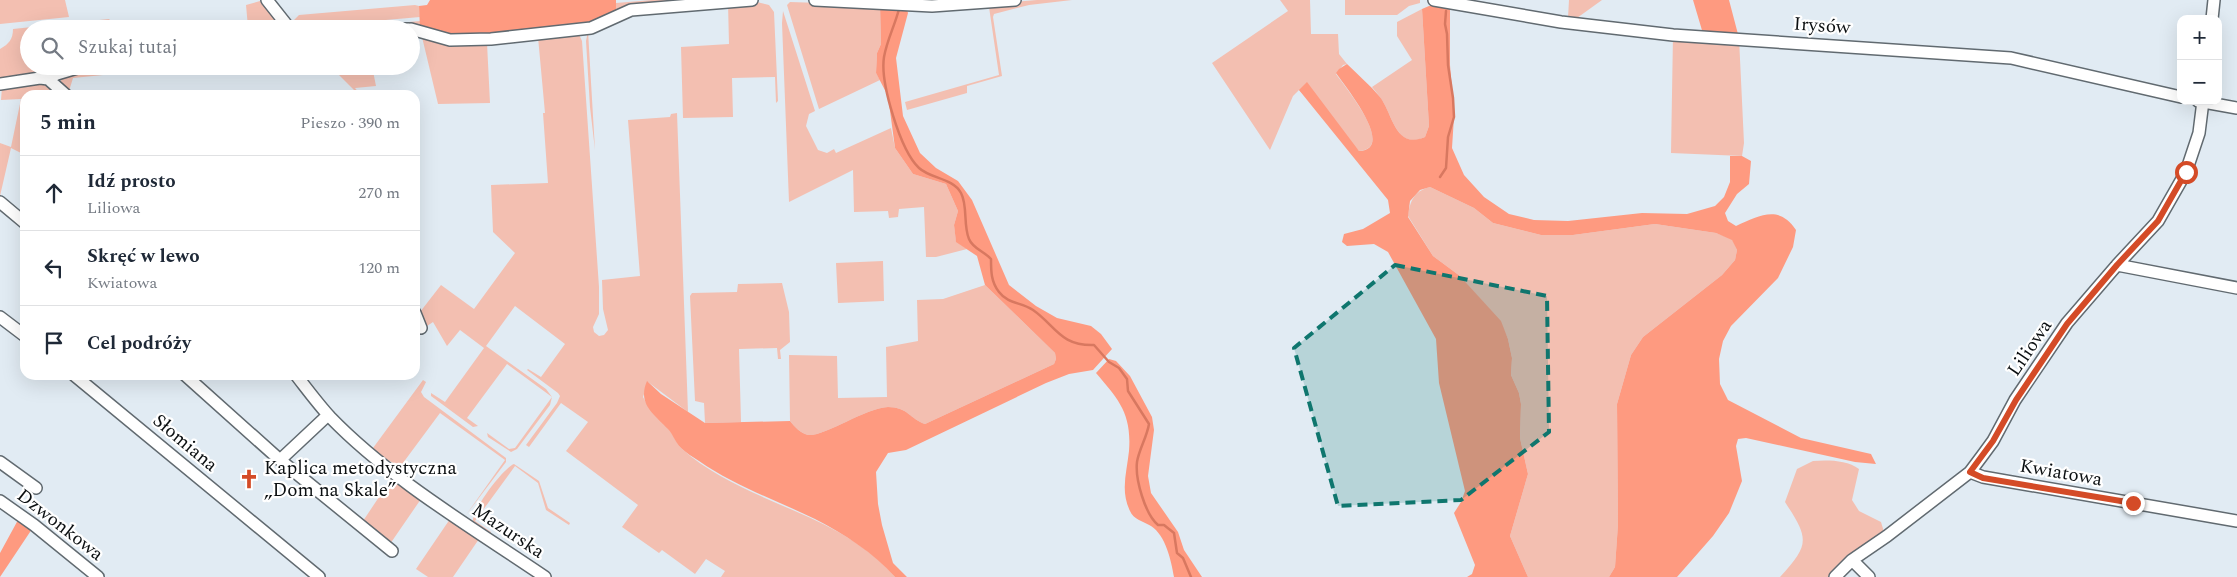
<!DOCTYPE html>
<html lang="pl">
<head>
<meta charset="utf-8">
<style>
	:root { --surface:#fff; --page:#f2f2f3; --text:#1f2937; --muted:#747a83; --line:#e0e1e3 }
	body { margin:0; font-family:Spectral,serif; background:var(--page); color:var(--text) }
	.controls { position:absolute; right:15px; top:15px; display:grid; overflow:hidden; border-radius:10px; box-shadow:0 5px 20px #0002 }
	.controls button { width:45px; height:45px; display:grid; place-items:center; padding:0; border:0; border-bottom:1px solid var(--line); background:var(--surface); color:var(--text); font:25px sans-serif }
	.stop { position:absolute; width:15px; height:15px; margin:-11px; border:4px solid #d44b27; border-radius:50%; background:#fff }
	.stop.end { background:#d44b27; border-color:#fff; box-shadow:0 1px 5px #0008 }
	.list { margin:0; padding:0; list-style:none }
	h2 { display:flex; justify-content:space-between; align-items:center; height:65px; margin:0; padding:0 20px; font-size:21px }
	h2 small { font-size:16px; font-weight:400; color:var(--muted) }
	.list li { display:grid; grid-template-columns:32px 1fr auto; gap:15px; align-items:center; box-sizing:border-box; height:75px; padding:0 20px; border-top:1px solid var(--line) }
	.list b { display:block; font-size:19px; white-space:nowrap }
	.list p { margin:0; font-size:16px; white-space:nowrap; color:var(--muted) }
	.list em { font-size:16px; font-style:normal; color:var(--muted) }
	.icon { flex:none; width:28px; height:28px; fill:none; stroke:currentColor; stroke-width:2; stroke-linecap:round; stroke-linejoin:round }
	.map { position:relative; flex:none; width:2237px; height:577px; overflow:hidden }
	.search { position:absolute; background:var(--surface); box-shadow:0 5px 20px #0002; left:20px; top:20px; width:400px; height:55px; display:flex; align-items:center; gap:12px; box-sizing:border-box; padding:0 18px; border-radius:28px; color:var(--muted); font-size:19px }
	.panel { position:absolute; background:var(--surface); box-shadow:0 5px 20px #0002; left:20px; top:90px; width:400px; height:290px; border-radius:15px }
	.map>svg:first-child { display:block }
</style>
</head>
<body>
<div class="map">
<svg width="2237" height="577" viewBox="0 0 2237 577">
	<rect width="100%" height="100%" fill="#e1ebf3"/>
	<path fill="#f3bfb1" d="M0,0H65L69,17L0,24Z
		M652,0H717L616,13V3Z
		M1037,0H1072L1029,5L994,14L993,17L1002,76L967,86V93L907,110L905,102L999,75L989,7L966,6Z
		M1280,0H1310L1311,34H1338L1339,54L1347,64L1343,65L1336,74C1344,86 1397,148 1359,151L1299,90L1293,96L1270,150L1212,63L1288,11Z
		M1345,0H1420V3L1409,6L1397,15H1345Z
		M1569,0H1602L1577,18H1568Z
		M260,1L287,29H231L248,27L246,5Z
		M757,2L769,5L774,12L778,101L776,103L775,77L732,78L733,117L683,118L681,47L729,44L728,3Z
		M790,2L880,5L881,44L877,53L876,73L880,80L819,109L787,5Z
		M415,5L419,6L420,17L294,28L290,24L299,15Z
		M1422,9L1429,126L1425,137C1397,150 1393,117 1382,100C1379,95 1375,91 1372,87L1412,60L1397,36V22Z
		M783,11L815,111L809,114L806,126L818,150L827,153L834,149L836,153L891,128L895,148L913,174L946,184L958,211L954,225L956,241L967,249L936,257H926L924,207L899,209L898,217L889,218L888,211L854,212L853,170L789,202L782,23Z
		M109,19L118,29H29V66H65L37,73L0,80V49C9,44 13,39 13,29Z
		M420,21V28C392,25 363,29 334,29Z
		M588,31L595,150L590,107L586,41Z
		M411,32L487,43L490,103L438,104L422,37L411,35Z
		M578,32L582,41L599,287V314L593,327L594,332L599,336L604,335L608,330L603,309L602,280L640,276L628,120L670,117L671,114L677,113L688,412L648,382L643,397C650,411 659,418 669,429C674,435 676,443 681,448C744,505 839,511 895,577H721L725,571L706,559L695,574L662,550L659,553L622,527L638,505L566,451L588,422L561,403L529,447L526,445L557,403L560,396L558,393L527,370L528,369L541,377L565,344L515,306L486,346L546,389L552,397L550,405L517,449L511,452L488,437L487,433L509,449L515,448L552,397L507,364L467,418L478,426L473,427L431,396V393L445,402L484,348L460,330L447,346L433,322L424,328L420,312L441,285L474,309L515,253L493,232L491,185L548,183L543,113H545L538,37Z
		M1673,35L1739,38L1744,143L1742,156L1671,153Z
		M101,66H140L143,71L73,78L69,91L73,95H71L60,83L62,78Z
		M330,66H372L376,86L355,88L361,95H359Z
		M42,83L53,92L52,95H25V155L11,148L0,196V143L11,147L21,99L1,100L2,87Z
		M1430,187L1474,208L1493,223L1541,235H1573L1655,224L1716,233L1732,239L1737,250L1735,260L1722,275L1643,337L1631,355L1617,404L1618,524L1615,567L1609,577H1528L1510,536L1528,474L1520,438L1521,404L1519,393L1511,375L1512,358L1508,339L1500,321L1460,276L1433,256L1408,216C1410,201 1414,191 1430,187Z
		M417,221L419,273L415,281V222Z
		M883,261L884,301L838,303L836,263Z
		M782,283L789,312L790,342L780,350L781,359H778L777,348L739,349L741,422L705,423L704,403L695,401L690,296L692,293L737,292L738,284Z
		M985,285L1055,353L1056,359L1054,364L925,424C910,419 908,407 888,407C865,408 824,437 808,435C800,433 795,427 790,421L789,355L837,356L838,398L887,397L886,347L918,341L917,300L943,299Z
		M423,380L426,382L421,392L424,397L506,458V462L466,515L505,460L440,413L400,467L372,451L373,448Z
		M1813,461C1828,460 1847,460 1859,469L1852,500L1859,511L1881,522L1884,532L1848,556L1828,577H1780C1810,544 1809,539 1785,502L1797,469Z
		M514,464L539,481L548,508L570,523L569,525L546,510L538,483L515,466L475,521L491,532L489,535L473,523C470,512 503,468 514,464Z
		M391,475L421,499L390,544L363,521L391,479L389,476Z
		M450,519L479,539L453,577H428L416,569Z"/>
	<path fill="#fe9a80" d="M430,0H616V13L599,23L459,38L420,28L419,6L427,5Z
		M1693,0H1729L1739,38L1704,37Z
		M880,5L907,10L908,13L896,58L903,116L920,153L936,168L958,181L972,200L1009,285L1036,306L1057,318L1091,326L1101,334L1112,349L1093,370L1069,374L1046,383L906,450L888,453L876,472L878,504L882,525L893,563L907,577H895C874,553 844,534 815,519C776,500 735,486 699,461C693,457 686,453 681,448C675,442 673,434 668,429C654,414 637,404 647,381L661,394L705,423L790,421C795,427 800,433 808,435C824,437 865,408 888,407C908,407 910,419 925,424L1054,364L1056,359L1055,353L985,285L977,256L956,242L954,225L958,211L946,184L913,174L895,148L888,96L876,73L877,53L881,44Z
		M1429,6H1442L1450,8V65L1454,117L1452,148L1464,175L1484,197L1509,214L1534,220L1568,221L1642,213L1687,214L1715,206L1724,197L1730,182V156H1742L1751,161L1749,184L1737,194L1725,213L1728,221L1736,226C1759,216 1779,204 1796,230L1793,247L1778,278L1731,326L1723,341L1719,359L1720,384L1728,400L1801,438L1871,454L1876,464L1855,462L1746,438L1738,439L1736,446L1742,481L1729,513L1713,536L1677,577H1609L1615,567L1618,524L1617,404L1631,355L1643,337L1722,275L1735,260L1737,250L1732,240L1716,233L1655,224L1573,235H1541L1493,223L1474,208L1430,187L1420,190L1410,201L1408,217L1433,256L1460,276L1501,321L1508,339L1512,358L1511,375L1519,393L1521,404L1520,438L1528,474L1510,536L1528,577H1467L1472,574L1475,565L1454,513L1461,502L1465,491L1439,383L1436,339L1388,252L1374,244L1347,246L1342,242L1344,234L1363,229L1390,213L1388,200L1299,90L1307,82L1359,151C1397,149 1344,85 1336,73L1339,69L1347,64C1358,75 1370,85 1380,97C1393,114 1395,150 1425,137L1429,126L1422,9Z
		M1109,359L1116,361L1130,376L1152,417L1154,430L1148,476L1151,493L1178,532L1184,550L1202,577H1174C1171,560 1166,536 1151,526C1144,522 1133,519 1130,511C1120,491 1127,471 1129,451C1132,413 1118,399 1096,373Z
		M18,520L32,529L0,577V553Z"/>
	<g fill="none" stroke-linecap="round" stroke-linejoin="round">
		<path stroke="#d87860" stroke-width="2.5" d="M899,9C895,25 887,40 884,57C880,82 900,150 919,168C931,179 953,178 961,193C968,206 963,225 969,239C973,249 984,251 991,259C991,271 991,282 999,292C1008,304 1021,302 1033,310C1056,326 1060,346 1094,345L1109,362L1119,368L1127,379L1128,391L1149,424C1147,437 1139,449 1137,462C1135,479 1145,514 1158,525H1164L1174,533L1177,553L1183,558L1191,577
			M1440,177L1446,168L1448,137L1454,117L1453,98L1448,65L1447,34L1445,24L1446,11"/>
		<defs>
			<path id="minor" d="M267,0L286,24
				M815,0L932,6L1015,0
				M1434,0L1561,22L1673,35L2011,58L2181,97
				M2212,19L2214,0
				M393,29H409
				M411,29L450,40L491,39L591,28L631,10L752,0
				M48,79L57,74L84,66
				M0,84L40,78L48,79L66,95
				M2198,101L2237,108
				M0,202L25,223
				M2117,265L2237,288
				M415,313L421,328
				M0,317L25,336
				M74,375L319,577
				M185,375L280,460L392,551
				M296,375C307,389 318,404 330,417C391,480 473,528 545,577
				M280,460L328,415
				M0,462L36,488
				M1970,472L1983,477L2237,521
				M0,501L34,525L98,577
				M1852,560L1869,577
				M1835,577L1852,560L1887,536L1970,472L1982,456L1993,441L2015,400L2067,323L2117,265L2158,221L2186,172L2199,133L2203,101"/>
		</defs>
		<use href="#minor" stroke="#616a70" stroke-width="14"/>
		<use href="#minor" stroke="#fff" stroke-width="11"/>
	</g>
	<g fill="none" stroke-linecap="round" stroke-linejoin="round">
		<path stroke="#d44b27" stroke-width="6" d="M2133,503L1983,478L1970,472L1993,441L2016,400L2067,324L2117,265L2158,221L2186,172"/>
	</g>
	<path fill="#0f766e" fill-opacity="0.2" stroke="#0f766e" stroke-width="4" stroke-dasharray="10 6" stroke-linejoin="round" d="M1395,265L1547,296L1549,432L1461,500L1338,506L1294,348Z"/>
	<defs>
		<symbol id="church-bare" viewBox="-9 -9 18 18"><path d="M-1.2-6h2.4v3.5h3.3v2.4h-3.3V6h-2.4V-.1h-3.3v-2.4h3.3Z" fill="#d44b27" stroke="#fff" stroke-width="2.5" paint-order="stroke"/></symbol>
	</defs>
	<g fill-rule="evenodd">
		<use href="#church-bare" x="235" y="465" width="28" height="28"/>
	</g>
	<g text-anchor="middle" dominant-baseline="central" stroke-width="4.5" stroke-linejoin="round" paint-order="stroke">
		<g font-size="19" fill="#0b0f11" stroke="#fff">
			<text transform="translate(1822 26) rotate(4)">Irysów</text>
			<text transform="translate(2030 348) rotate(-56)">Liliowa</text>
			<text transform="translate(185 443) rotate(40)">Słomiana</text>
			<text transform="translate(2061 473) rotate(10)">Kwiatowa</text>
			<text transform="translate(60 525) rotate(38)">Dzwonkowa</text>
			<text transform="translate(508 531) rotate(34)">Mazurska</text>
		</g>
		<g font-size="19" fill="#0b0f11" stroke="#fff" text-anchor="start">
			<text x="264" y="468">Kaplica metodystyczna<tspan x="264" dy="22">„Dom na Skale”</tspan></text>
		</g>
	</g>
</svg>
<div class="controls">
<button>+</button>
<button>−</button>
</div>
<div class="stop" style="left:2186px;top:172px"></div>
<div class="stop end" style="left:2133px;top:503px"></div>
<div class="search"><svg class="icon" aria-label="search" viewBox="0 0 24 24"><circle cx="10" cy="10" r="6"/><path d="M15 15l6 6"/></svg>Szukaj tutaj</div>
<section class="panel">
<h2>5 min<small>Pieszo · 390 m</small></h2>
<ul class="list">
<li><svg class="icon" aria-label="ahead" viewBox="0 0 24 24"><path d="M12 20V5M6 11l6-6 6 6"/></svg><div><b>Idź prosto</b><p>Liliowa</p></div><em>270 m</em></li>
<li><svg class="icon" aria-label="left" viewBox="0 0 24 24"><path d="M17 20v-9H6M10 6l-5 5 5 5"/></svg><div><b>Skręć w lewo</b><p>Kwiatowa</p></div><em>120 m</em></li>
<li><svg class="icon" aria-label="arrive" viewBox="0 0 24 24"><path d="M6 21V4h12l-3 4 3 4H6"/></svg><div><b>Cel podróży</b></div></li>
</ul>
</section>
</div>
</body>
</html>
